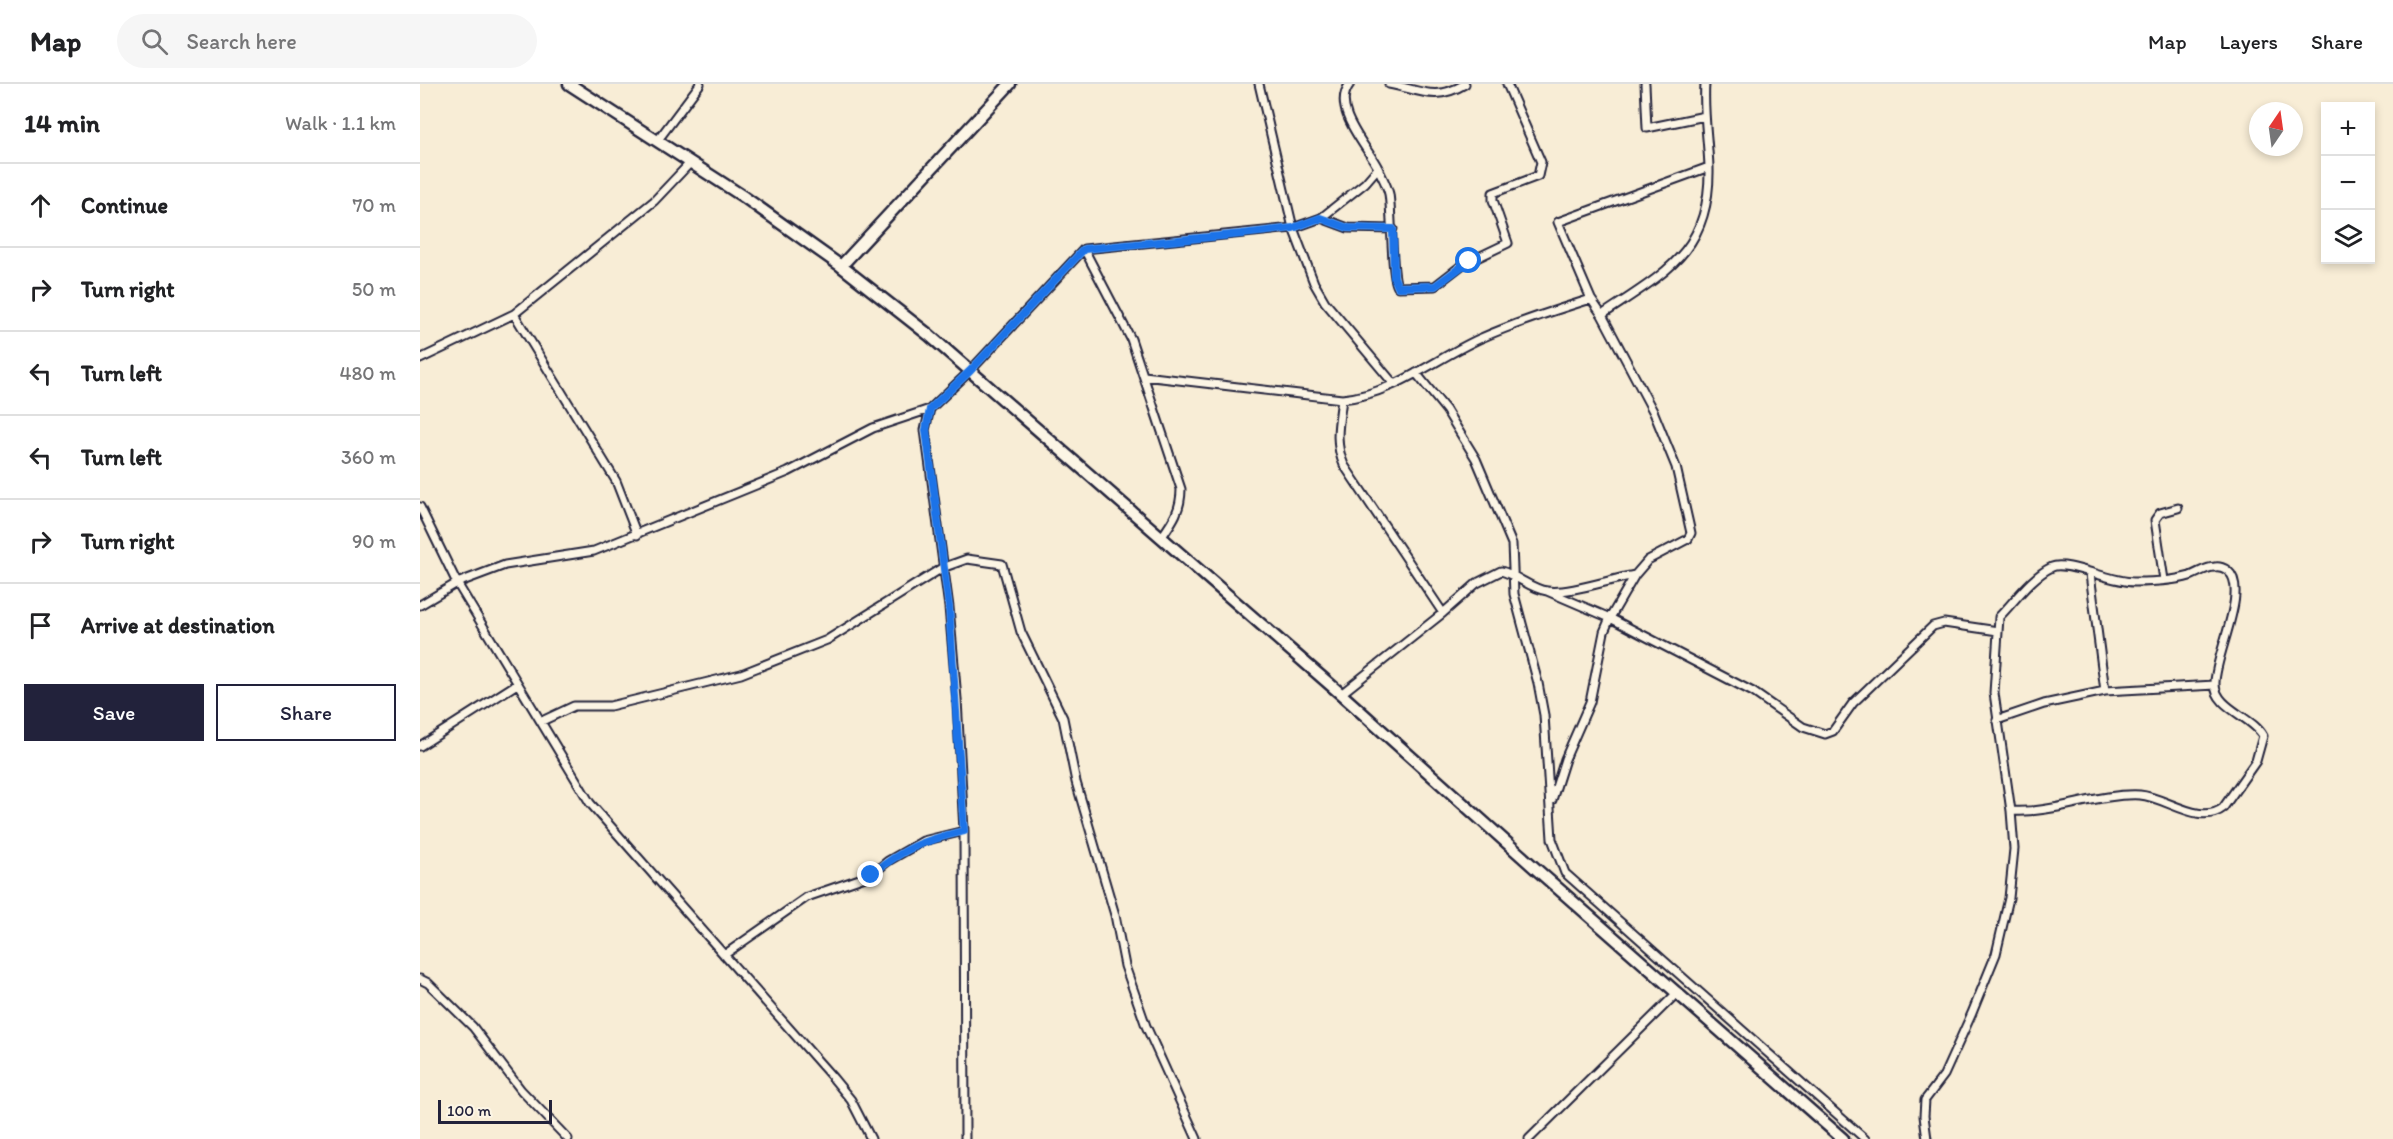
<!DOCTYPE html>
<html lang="en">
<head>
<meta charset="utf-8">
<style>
	:root { --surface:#fff; --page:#f6f6f6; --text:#202124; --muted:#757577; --line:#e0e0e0; --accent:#22223b }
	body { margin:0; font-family:Itim,sans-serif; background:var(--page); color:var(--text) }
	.controls { position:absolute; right:18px; top:18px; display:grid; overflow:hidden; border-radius:0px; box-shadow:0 3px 9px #0003 }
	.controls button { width:54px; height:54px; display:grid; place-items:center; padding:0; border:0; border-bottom:2px solid var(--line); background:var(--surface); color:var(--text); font:30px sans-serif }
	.compass { position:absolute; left:1829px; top:18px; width:54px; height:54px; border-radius:50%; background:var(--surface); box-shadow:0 3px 9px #0003; rotate:13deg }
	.scale { position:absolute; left:18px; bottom:15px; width:114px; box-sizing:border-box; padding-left:6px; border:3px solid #22223b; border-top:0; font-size:16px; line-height:21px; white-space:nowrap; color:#22223b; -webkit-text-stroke:4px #fcf5e5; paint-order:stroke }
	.stop { position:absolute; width:18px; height:18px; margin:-14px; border:4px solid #1a73e8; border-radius:50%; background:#fff }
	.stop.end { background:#1a73e8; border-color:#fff; box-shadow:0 2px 6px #0008 }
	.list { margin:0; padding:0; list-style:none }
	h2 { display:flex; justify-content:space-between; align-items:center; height:78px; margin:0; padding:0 24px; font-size:26px }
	h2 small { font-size:20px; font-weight:400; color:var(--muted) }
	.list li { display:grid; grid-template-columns:39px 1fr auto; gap:18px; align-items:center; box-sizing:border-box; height:84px; padding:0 24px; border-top:2px solid var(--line) }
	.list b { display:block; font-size:22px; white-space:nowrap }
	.list em { font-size:20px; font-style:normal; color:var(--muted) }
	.actions { display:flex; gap:12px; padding:18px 24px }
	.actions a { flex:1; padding:14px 0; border:2px solid var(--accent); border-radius:0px; text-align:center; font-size:21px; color:var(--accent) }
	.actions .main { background:var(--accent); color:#fff }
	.icon { flex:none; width:33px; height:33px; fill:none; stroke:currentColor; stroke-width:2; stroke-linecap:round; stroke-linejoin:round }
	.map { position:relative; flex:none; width:1973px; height:1055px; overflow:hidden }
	header { display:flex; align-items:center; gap:36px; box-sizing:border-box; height:84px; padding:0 30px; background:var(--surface); border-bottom:2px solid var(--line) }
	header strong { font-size:28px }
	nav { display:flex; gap:33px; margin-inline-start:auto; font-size:21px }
	.search { width:420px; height:54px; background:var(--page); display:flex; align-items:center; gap:15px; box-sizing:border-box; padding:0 21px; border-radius:33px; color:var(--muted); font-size:22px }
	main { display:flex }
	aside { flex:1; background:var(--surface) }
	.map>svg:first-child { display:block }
</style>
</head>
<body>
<header>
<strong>Map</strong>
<div class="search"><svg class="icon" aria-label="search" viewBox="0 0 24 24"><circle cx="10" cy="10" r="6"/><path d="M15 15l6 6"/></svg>Search here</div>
<nav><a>Map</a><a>Layers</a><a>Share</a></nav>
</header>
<main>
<aside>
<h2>14 min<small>Walk · 1.1 km</small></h2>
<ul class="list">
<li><svg class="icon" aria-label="ahead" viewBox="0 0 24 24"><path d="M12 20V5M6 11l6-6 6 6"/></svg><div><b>Continue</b></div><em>70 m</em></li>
<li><svg class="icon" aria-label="right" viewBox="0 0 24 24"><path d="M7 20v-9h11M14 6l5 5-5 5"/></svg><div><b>Turn right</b></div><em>50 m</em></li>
<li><svg class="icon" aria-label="left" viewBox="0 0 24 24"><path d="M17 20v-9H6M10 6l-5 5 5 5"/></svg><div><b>Turn left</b></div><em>480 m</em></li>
<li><svg class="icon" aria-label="left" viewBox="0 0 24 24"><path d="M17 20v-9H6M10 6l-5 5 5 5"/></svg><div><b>Turn left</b></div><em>360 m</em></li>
<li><svg class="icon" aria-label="right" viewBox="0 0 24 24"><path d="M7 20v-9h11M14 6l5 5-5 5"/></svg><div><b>Turn right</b></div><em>90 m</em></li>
<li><svg class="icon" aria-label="arrive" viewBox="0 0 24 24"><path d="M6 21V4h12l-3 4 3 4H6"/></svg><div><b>Arrive at destination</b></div></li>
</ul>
<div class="actions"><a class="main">Save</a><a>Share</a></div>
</aside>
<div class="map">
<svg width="1973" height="1055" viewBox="0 0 1973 1055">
	<rect width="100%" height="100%" fill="#f8edd6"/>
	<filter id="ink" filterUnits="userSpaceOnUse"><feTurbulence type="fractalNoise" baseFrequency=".0167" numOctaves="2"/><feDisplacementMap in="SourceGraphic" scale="12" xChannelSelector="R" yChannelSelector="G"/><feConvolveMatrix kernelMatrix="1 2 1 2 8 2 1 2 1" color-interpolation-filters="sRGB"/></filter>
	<g filter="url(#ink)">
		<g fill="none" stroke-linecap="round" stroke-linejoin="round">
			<defs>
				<path id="street" d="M839,0L873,144L901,134L945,99L958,84C947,62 910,24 930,0
					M969,0C1000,6 1015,18 1045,0
					M1225,0L1227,44L1285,32
					M238,56L280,0
					M958,84C962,93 967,101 969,110C972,127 971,195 978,203L1015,202L1042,181L1088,159L1073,116V109L1118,92L1121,78L1087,0
					M901,134L928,144L973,145
					M664,165L711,255L761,405C761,426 753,437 741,454
					M1171,215L1138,138L1289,83
					M94,230L196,397L217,451
					M0,275L94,230L234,117L271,78
					M996,289L1026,326L1056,375L1092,460L1094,510L1118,599L1124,631L1132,755L1145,789L1445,1055
					M724,292L922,315
					M0,423L37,499L170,719L413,994L431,1016L451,1055
					M1670,490L1685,607
					M1744,496L1735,436L1740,429L1758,424
					M1127,507L1190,534L1333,608L1383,643L1405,650L1413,647L1433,619L1513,542L1524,539L1578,547
					M0,521L37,499L85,481L174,467L368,388L453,344L510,325
					M1023,529L1057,499L1081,487C1097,491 1111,505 1127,507C1148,510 1191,495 1215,491
					M921,610L1023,529L924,381C914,358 919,339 922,315C972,311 1015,275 1059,255C1095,239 1133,227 1171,215L1182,231C1244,189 1291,168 1289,83C1288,55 1283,28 1285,0
					M1577,636L1624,620L1685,607L1795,601
					M122,637L154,622H190L321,590L407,556L522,484L547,475L582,480L601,548L643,634L656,698L695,831L705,882L726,942L777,1055
					M0,662L97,600
					M1132,716L1145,675L1170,618L1184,548L1190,534L1215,491L1228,476L1268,455L1271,449L1256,383L1234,329L1182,231
					M304,871L387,813L451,791L468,777L503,757L544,747
					M0,895L8,899L53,943L101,1006L148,1055
					M545,1055L544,747L537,615L529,523L505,346L510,325L550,287L664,165L873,144L894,199L905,218L973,299
					M1109,1055L1258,908
					M1507,1055L1504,1032L1505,1016L1524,991L1552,929L1576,870L1589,814L1594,765L1591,727L1574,609L1579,533C1595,517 1611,493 1632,483C1646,476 1693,499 1715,498C1733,498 1753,497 1770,492C1778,489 1786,483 1795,483C1799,482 1805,484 1808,487C1830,505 1794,573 1795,600C1795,624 1833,633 1843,652L1836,677L1803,724C1780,742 1746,713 1720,711C1676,709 1635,730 1591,727"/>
				<path id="secondary" d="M149,0L324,113L421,182L509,251L921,610L1116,785L1423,1055
					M421,182L590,0"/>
			</defs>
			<use href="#street" stroke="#22223b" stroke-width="11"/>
			<use href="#secondary" stroke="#22223b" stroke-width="15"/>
			<use href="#street" stroke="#fcf5e5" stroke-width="7"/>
			<use href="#secondary" stroke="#fcf5e5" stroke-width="10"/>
		</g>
	</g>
	<g fill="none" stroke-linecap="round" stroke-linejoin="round" filter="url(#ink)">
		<path stroke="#1a73e8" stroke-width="8" d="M451,791C484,764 502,757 544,747L529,523L506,346L510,325L550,287L664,165L822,150L873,144L900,134L928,144L973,145L974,193L978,203L1015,202L1049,177"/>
	</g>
</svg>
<div class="controls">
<button>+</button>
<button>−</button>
<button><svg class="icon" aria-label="layers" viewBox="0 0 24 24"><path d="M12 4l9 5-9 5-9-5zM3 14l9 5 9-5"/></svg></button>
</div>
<svg class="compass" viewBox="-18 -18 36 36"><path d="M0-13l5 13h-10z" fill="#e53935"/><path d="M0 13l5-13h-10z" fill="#757577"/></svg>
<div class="scale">100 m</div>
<div class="stop" style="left:1049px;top:177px"></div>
<div class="stop end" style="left:451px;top:791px"></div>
</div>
</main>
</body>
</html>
